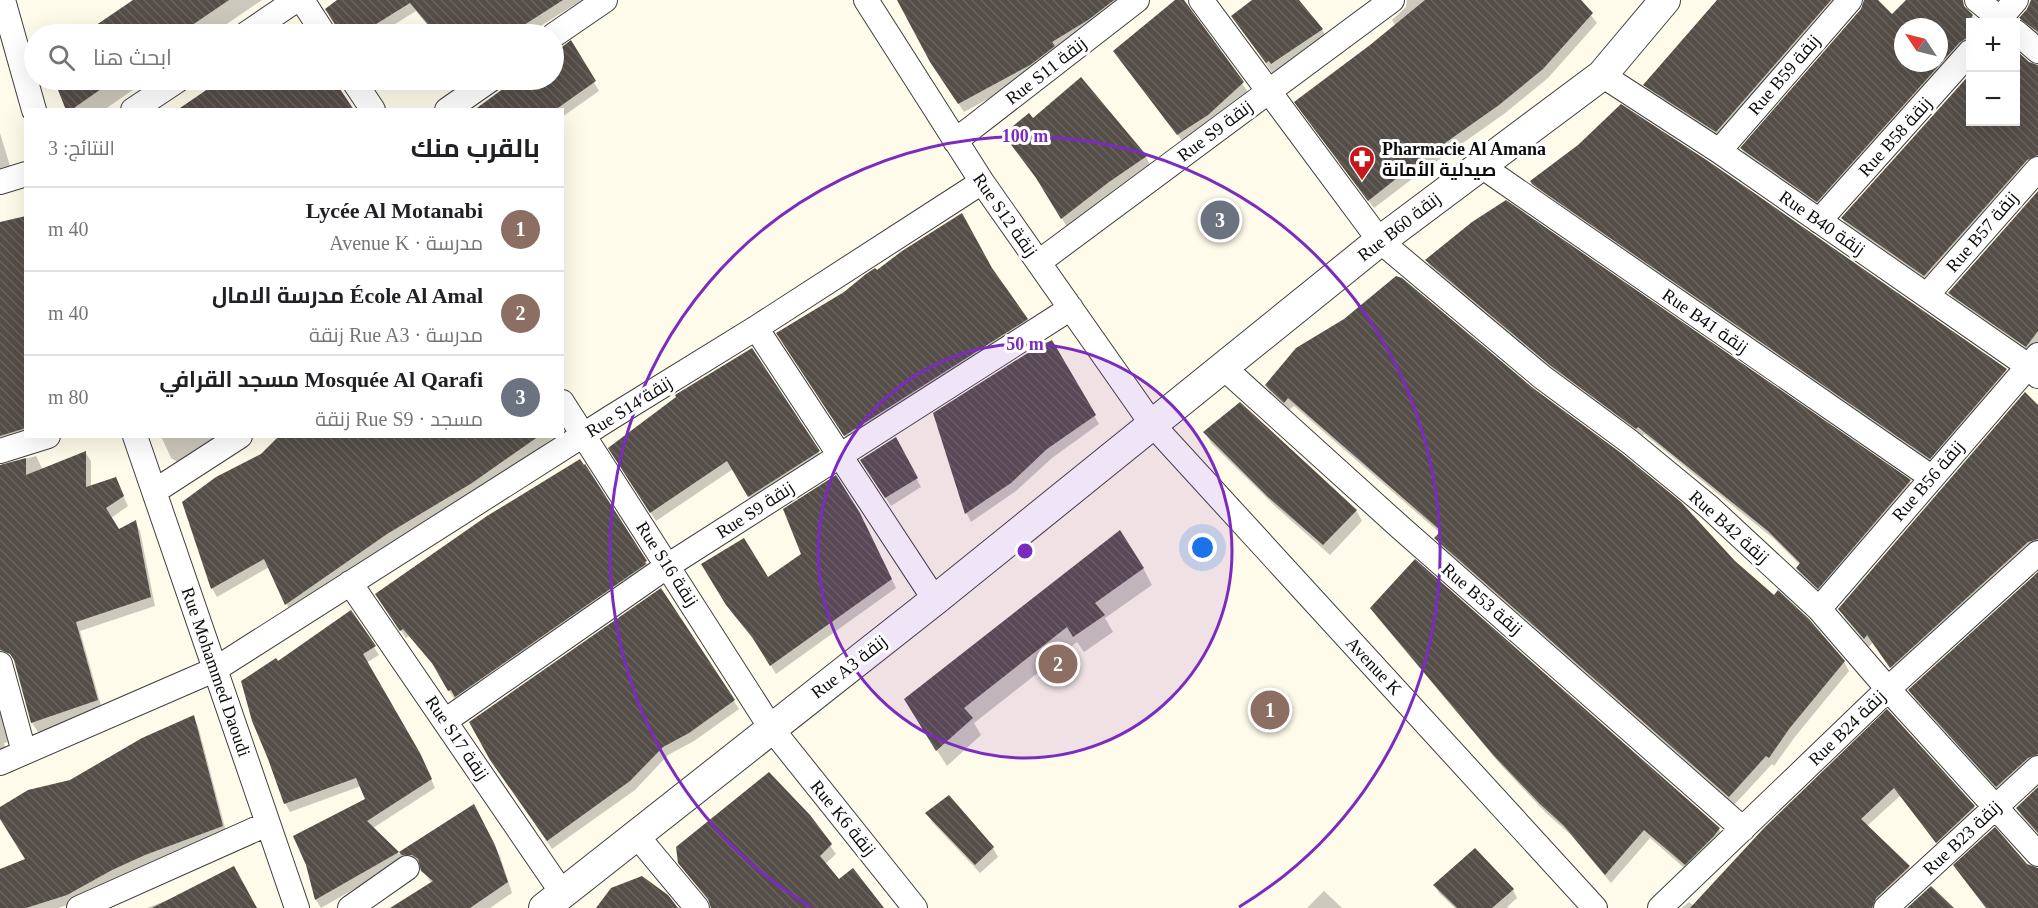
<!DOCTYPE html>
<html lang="ar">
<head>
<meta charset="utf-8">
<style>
	:root { --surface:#fff; --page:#f2f2f2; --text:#202124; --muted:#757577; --line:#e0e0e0; --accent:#b45309 }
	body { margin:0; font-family:"Times New Roman",Cairo,serif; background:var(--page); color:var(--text); direction:rtl }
	.controls { position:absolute; right:18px; top:18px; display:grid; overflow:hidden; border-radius:0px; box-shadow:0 6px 24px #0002 }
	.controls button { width:54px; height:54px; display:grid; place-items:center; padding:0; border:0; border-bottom:2px solid var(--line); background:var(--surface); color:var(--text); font:30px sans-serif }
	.compass { position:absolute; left:1894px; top:18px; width:54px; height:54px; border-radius:50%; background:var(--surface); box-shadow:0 6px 24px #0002; rotate:305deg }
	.you { position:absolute; left:1203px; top:548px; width:21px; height:21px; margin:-15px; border:4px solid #fff; border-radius:50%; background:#1a73e8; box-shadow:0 0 0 9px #1a73e833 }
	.badge { display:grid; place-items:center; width:39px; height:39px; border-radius:50%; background:var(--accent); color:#fff; font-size:20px; font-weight:700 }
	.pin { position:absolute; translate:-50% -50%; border:3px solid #fff; box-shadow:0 2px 6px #0006 }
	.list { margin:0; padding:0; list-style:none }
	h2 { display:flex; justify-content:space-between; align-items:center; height:78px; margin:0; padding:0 24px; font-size:26px }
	h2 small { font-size:20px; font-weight:400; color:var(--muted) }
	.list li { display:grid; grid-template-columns:39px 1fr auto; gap:18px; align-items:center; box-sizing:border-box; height:84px; padding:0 24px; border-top:2px solid var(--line) }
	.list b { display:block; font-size:22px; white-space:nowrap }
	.list p { margin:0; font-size:20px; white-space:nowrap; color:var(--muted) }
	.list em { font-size:20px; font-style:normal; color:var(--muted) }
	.icon { flex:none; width:33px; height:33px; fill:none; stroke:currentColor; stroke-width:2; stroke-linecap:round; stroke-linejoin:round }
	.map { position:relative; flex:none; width:2038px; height:908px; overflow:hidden; direction:ltr }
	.search { position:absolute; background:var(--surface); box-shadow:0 6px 24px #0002; left:24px; top:24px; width:540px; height:66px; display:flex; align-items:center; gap:15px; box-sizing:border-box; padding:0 21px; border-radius:33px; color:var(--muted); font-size:22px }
	.panel { position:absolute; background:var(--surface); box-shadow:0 6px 24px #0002; left:24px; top:108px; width:540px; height:330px; border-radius:0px; direction:rtl }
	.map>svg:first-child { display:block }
</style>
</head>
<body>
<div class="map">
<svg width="2038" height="908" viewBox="0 0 2038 908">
	<defs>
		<pattern id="building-back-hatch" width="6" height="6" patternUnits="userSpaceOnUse" patternTransform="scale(1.5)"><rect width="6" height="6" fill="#554d47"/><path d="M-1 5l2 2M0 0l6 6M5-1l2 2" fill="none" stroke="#68625d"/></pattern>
	</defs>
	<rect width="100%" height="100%" fill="#fffbea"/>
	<path fill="#0003" fill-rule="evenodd" d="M136,0H262L212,34H86Z
		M341,0H582L528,34H435L416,11L379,34H339Z
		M909,0H1124L1035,73L964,112L936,70Z
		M1177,0H1182L1248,92L1213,123L1183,142L1120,60Z
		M1255,0H1298L1322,29L1328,41L1273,74L1233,16Z
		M1407,0H1579L1597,23L1548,78L1504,114L1416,176L1374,208L1301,111L1395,25L1392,20L1406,7Z
		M1719,0H1843L1722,140L1650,93L1645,85Z
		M1865,0H1876L1892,16L1908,0H1961L1968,13L1980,22H1970V47L1822,210L1747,157L1742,149L1862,10ZM1903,27H1939V63H1903Z
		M2033,0H2038V35L2026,27L2021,18L2028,10Z
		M301,28L306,34H292Z
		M571,43L599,91L562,117V110H475L518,80H554V55Z
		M2016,52L2034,66H2038V164L1930,284L1847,227L1842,218L1970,122H2016Z
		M55,80H147L104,110H68Z
		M226,80H333L353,110H178Z
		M1033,120L1146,157L1150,165L1113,191L1067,227L1043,187Z
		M0,133L10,166L0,169Z
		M1532,181L2006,370L2011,378L1935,466L1537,189Z
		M2038,193V348L2031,355L1955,302L1950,293Z
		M1506,202L1910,482L1915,490L1823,596L1802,577L1797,568L1800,565L1774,539L1644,434L1642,437L1557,374L1432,269L1427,261Z
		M0,223L26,387V436L0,447Z
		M1027,319L1031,328L850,444L783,342Z
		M1051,342L1099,424L1052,458L1016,491L971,522L967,514L935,414Z
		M752,350L824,461L754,505L733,469L656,521L615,456Z
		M1266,386L1734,562L1844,662L1849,671L1794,738L1774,766L1772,764L1734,805L1441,547L1436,538L1440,533L1294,406L1289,410L1271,394Z
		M2038,407V549L1896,675L1873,642L1869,647L1845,618L1840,609Z
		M1205,432L1356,510L1362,521L1330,555L1276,507L1211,443Z
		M161,436H227L184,466L171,458Z
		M282,436H556L477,492L392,542L291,613L269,567L217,597L212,588L184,503L262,455Z
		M900,447L921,487L891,506L867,469Z
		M85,452L91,461V487L115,479L128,506L111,518L118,531L135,522L140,531L155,606L80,631L102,709L38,732L32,723L16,664L0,616V466L36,456L43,470Z
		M865,523L896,588L776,674L759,646L733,614L703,564L767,579Z
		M646,562L650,570L461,704L457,697L454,699L438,671L409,636L406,638L382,603Z
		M1143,568L1152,585L1105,618L1113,632L1084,652L1077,642L974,723L981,735L947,766L915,716Z
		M2038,574V764L2002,795L1915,699L1910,690Z
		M661,590L739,709L694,741L668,755L635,790L552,849L497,768Z
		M1371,608L1719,829L1724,838L1690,873L1650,838L1611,883L1571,835L1546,813L1501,765L1377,617Z
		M374,647L379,655L366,663L424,763L435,788L373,828L399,854L473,806L500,856L512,893L490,908H393L432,884L419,865H409L405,860L321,908L316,900L307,865L367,800L361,786L290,812L285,803L278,663Z
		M0,712L8,742L4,743L7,756L0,758Z
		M1887,712L1974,807L1979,816L1942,850L1900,796L1867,826L1909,867L1914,876L1880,908H1682L1689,902L1694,906Z
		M193,717L198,726L227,835L73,903L58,908H0V871L27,860L0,816V808L71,781Z
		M2038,789V834L2022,817L2017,808Z
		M949,797L993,848L998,857L980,873L932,822L927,813Z
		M809,816L836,854L825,864L839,881L883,908H712V905L685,872L680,863Z
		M1435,885L1513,890L1517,898L1507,907L1509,908H1455L1439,893Z
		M1324,891L1342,908H1307Z
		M183,894L255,908H147Z"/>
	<path fill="url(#building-back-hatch)" fill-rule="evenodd" d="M133,0H229L179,34H83Z
		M337,0H563L510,34H436L410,3L360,34H338L336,26L325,9Z
		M897,0H1114L1088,20L1052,42L1055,46L1030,65L958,104L930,62Z
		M1175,0H1184L1244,82L1208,115L1177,135L1113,51Z
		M1252,0H1299L1323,29L1271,64L1269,61L1266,63L1231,16Z
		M1425,0H1581L1593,13L1543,69L1499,105L1411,167L1368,201L1294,102L1370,45Z
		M1717,0H1831L1716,132L1643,85Z
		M1864,0H1878L1892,14L1906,0H1963L1964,6L1973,15L1971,18V38L1965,39L1959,43L1817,202L1740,148L1861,9ZM1903,27H1939V63H1903Z
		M2031,0H2038V32L2019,18L2027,9Z
		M571,40L596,81L555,110H474L515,80H554V49L562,47Z
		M2016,50L2029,62L2038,65V155L2027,160L1924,276L1841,218L1971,73V122H2016Z
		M1081,77L1147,156L1109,182L1061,219L1036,178L1003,134L1029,113L1033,118Z
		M54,80H114L71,110H66Z
		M221,80H334L354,110H177Z
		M1621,104L1711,163L2007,369L1930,459L1532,184L1530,181L1578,145Z
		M2038,191V331L2026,347L1948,293Z
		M1506,200L1911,480L1818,589L1796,568L1800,563L1768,531L1638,427L1636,429L1551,366L1425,260L1472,222Z
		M962,213L992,268L1028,319L844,436L776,333L844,292L866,274L875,268L877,270L902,251Z
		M26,216V428L0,436V222Z
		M1396,276L1402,278L1533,388L1621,453L1681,502L1735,561L1774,595L1778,590L1809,619L1845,661L1789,729L1769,758L1766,756L1729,797L1434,538L1441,531L1288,398L1284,403L1265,385L1296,348L1344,319Z
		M1052,340L1096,415L1047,449L1011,483L965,514L933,413L1045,342L1046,343Z
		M752,348L820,451L748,497L727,461L650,513L608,448L676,397L675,395Z
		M2025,392L2038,405V539L2028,542L1890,668L1867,635L1864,639L1838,609Z
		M1240,402L1357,510L1323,545L1268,497L1203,432Z
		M279,436H539L472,483L387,534L285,605L264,559L211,589L182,502L216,477L261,454Z
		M896,437L918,478L885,498L860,460Z
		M86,451V487L116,477L124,496L106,508L119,529L136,520L151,597L76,622L98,700L31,723L14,660L10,654L0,650V465L26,458V475Z
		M580,459L584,465L585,464L647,561L645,562L646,564L455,697L451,690L448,691L432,663L403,629L400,631L375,594L487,516Z
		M836,475L860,513L892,579L770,666L752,637L726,605L701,564L744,538L768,577L801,554L783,509Z
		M1120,530L1144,568L1095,603L1105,615L1073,637L1067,627L964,708L973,718L936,751L904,699Z
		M1415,559L1720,828L1714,836L1685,865L1644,830L1605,875L1564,826L1540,804L1494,756L1370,608Z
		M2038,572V754L2028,758L1996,787L1908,690Z
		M661,588L735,700L689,733L663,747L630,781L547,841L490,760L469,722Z
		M351,610L376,646L363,654L420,753L432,779L367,821L399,852L315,900L306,865L293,836L365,799L356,778L284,804L268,759L252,721L241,681L276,658L278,661Z
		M1887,709L1975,806L1936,843L1894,788L1861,819L1910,866L1876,898L1872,908H1690L1764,828Z
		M194,715L223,826L145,855L112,870L67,895L26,908H0V869L25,859L0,819V807L28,790L70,780L142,738Z
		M769,772L810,815L832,844L820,856L839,879L853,868L884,908H711L708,899L678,863L676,847Z
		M2038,787V833L2016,808Z
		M949,795L994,847L975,865L925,813Z
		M474,804L495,845L508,882L470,908H390L433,881L421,871L418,859L412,855H402L399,852Z
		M1995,827L2027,864L2038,868V908H1986L1953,865Z
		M1475,848L1514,889L1492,908H1457L1433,885Z
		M234,866L257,908H152Z
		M642,876L668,895L678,908H596L611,888Z
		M1931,886L1954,908H1907Z"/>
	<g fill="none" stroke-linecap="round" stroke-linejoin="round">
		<defs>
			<path id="minor" d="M3,0L34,110
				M302,0L324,34
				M866,0L982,182L1152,424L1595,908
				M1201,0L1380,241L1542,377L1630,442L1709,507L1819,609L1888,689L2038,854
				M1977,0L2004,22
				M1997,22L2016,0
				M2016,32L2038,51
				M246,34L296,0
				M554,35L605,0
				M1602,75L1719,151L2028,366L2038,376
				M353,80L373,110
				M133,110L178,80
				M447,110L490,80
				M955,141L1137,0
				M1719,151L1850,0
				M1480,165L1931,477
				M0,182L26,174
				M1819,221L1970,52
				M1039,262L1392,0
				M1927,295L2038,169
				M756,328L935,600
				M1223,367L1401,528L1743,829
				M562,402L771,728L915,908
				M135,436L297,908
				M0,451L48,436
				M155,491L240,436
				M350,583L563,894
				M1819,609L2038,355
				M0,664L24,752
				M445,721L669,565L1071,308
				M0,763L214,670L610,418L756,328L982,182
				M637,836L697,908
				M79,908L267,824
				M350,908L407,868
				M1660,908L1888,689L2038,553
				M1886,908L2038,768"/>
			<path id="tertiary" d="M544,908L935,600L1372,247L1602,75L1665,0"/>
		</defs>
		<use href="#minor" stroke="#3f3f3f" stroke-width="26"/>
		<use href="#tertiary" stroke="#3f3f3f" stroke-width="32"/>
		<use href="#minor" stroke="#fff" stroke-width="24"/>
		<use href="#tertiary" stroke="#fff" stroke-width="30"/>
	</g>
	<circle cx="1025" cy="551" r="207" fill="#7b2cbf" fill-opacity=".12"/>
	<g fill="none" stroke="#7b2cbf" stroke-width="3">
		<circle cx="1025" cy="551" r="207"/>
		<path d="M811 907A415 415 0 1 1 1239 907"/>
	</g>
	<defs>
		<symbol id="pharmacy-pin" viewBox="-11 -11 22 30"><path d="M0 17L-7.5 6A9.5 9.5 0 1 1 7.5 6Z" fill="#c8171b" stroke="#fff"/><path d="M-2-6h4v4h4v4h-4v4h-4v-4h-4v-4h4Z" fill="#fff"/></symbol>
	</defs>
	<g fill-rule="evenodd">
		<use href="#pharmacy-pin" x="1347" y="144" width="30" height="40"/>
	</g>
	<g text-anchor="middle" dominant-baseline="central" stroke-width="6" stroke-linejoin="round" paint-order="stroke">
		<g font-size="18" fill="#0c0c0c" stroke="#fff">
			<text transform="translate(1046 71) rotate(-38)">Rue S11 زنقة</text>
			<text transform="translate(1784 75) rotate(-49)">Rue B59 زنقة</text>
			<text transform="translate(1215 131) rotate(-37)">Rue S9 زنقة</text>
			<text transform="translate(1895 137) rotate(-48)">Rue B58 زنقة</text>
			<text transform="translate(1005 215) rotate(55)">Rue S12 زنقة</text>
			<text transform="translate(1822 223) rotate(35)">Rue B40 زنقة</text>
			<text transform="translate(1399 227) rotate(-38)">Rue B60 زنقة</text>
			<text transform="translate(1982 232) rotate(-49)">Rue B57 زنقة</text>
			<text transform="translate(1705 321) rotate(35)">Rue B41 زنقة</text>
			<text transform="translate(629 407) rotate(-32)">Rue S14 زنقة</text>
			<text transform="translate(1928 481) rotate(-49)">Rue B56 زنقة</text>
			<text transform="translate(755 510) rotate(-33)">Rue S9 زنقة</text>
			<text transform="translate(1729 527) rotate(42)">Rue B42 زنقة</text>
			<text transform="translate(667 564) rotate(57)">Rue S16 زنقة</text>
			<text transform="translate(1482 599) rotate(41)">Rue B53 زنقة</text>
			<text transform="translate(1374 666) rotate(47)">Avenue K</text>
			<text transform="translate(849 667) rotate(-38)">Rue A3 زنقة</text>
			<text transform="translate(216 672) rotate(71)">Rue Mohammed Daoudi</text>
			<text transform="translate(1847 728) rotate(-44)">Rue B24 زنقة</text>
			<text transform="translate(457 738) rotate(56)">Rue S17 زنقة</text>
			<text transform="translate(843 818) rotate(51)">Rue K6 زنقة</text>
			<text transform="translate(1962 838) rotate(-43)">Rue B23 زنقة</text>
		</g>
		<g font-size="18" font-weight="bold" fill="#0c0c0c" stroke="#fff" text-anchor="start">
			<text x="1382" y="149">Pharmacie Al Amana<tspan x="1382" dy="21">صيدلية الأمانة</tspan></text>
		</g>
	</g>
	<circle cx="1025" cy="551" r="9" fill="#7b2cbf" stroke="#fff" stroke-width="3"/>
	<g font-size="18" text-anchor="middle" font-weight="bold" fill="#7b2cbf" stroke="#fff" stroke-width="6" stroke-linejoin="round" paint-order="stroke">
		<text x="1025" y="142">100 m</text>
		<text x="1025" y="350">50 m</text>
	</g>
</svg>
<div class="controls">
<button>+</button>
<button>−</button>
</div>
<svg class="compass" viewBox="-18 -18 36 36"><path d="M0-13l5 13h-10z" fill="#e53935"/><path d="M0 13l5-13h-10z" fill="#757577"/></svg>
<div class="you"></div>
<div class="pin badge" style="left:1270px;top:710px;background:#8d6e63">1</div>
<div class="pin badge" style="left:1058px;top:664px;background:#8d6e63">2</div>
<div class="pin badge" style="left:1220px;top:220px;background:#6b7280">3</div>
<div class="search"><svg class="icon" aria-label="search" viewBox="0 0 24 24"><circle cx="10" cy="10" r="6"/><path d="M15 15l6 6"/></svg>ابحث هنا</div>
<section class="panel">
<h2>بالقرب منك<small>النتائج: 3</small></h2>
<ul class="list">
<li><span class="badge" style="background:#8d6e63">1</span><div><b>Lycée Al Motanabi</b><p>مدرسة · Avenue K</p></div><em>40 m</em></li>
<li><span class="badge" style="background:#8d6e63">2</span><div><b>École Al Amal مدرسة الامال</b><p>مدرسة · Rue A3 زنقة</p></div><em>40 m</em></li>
<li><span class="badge" style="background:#6b7280">3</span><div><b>Mosquée Al Qarafi مسجد القرافي</b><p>مسجد · Rue S9 زنقة</p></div><em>80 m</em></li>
</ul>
</section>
</div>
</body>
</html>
